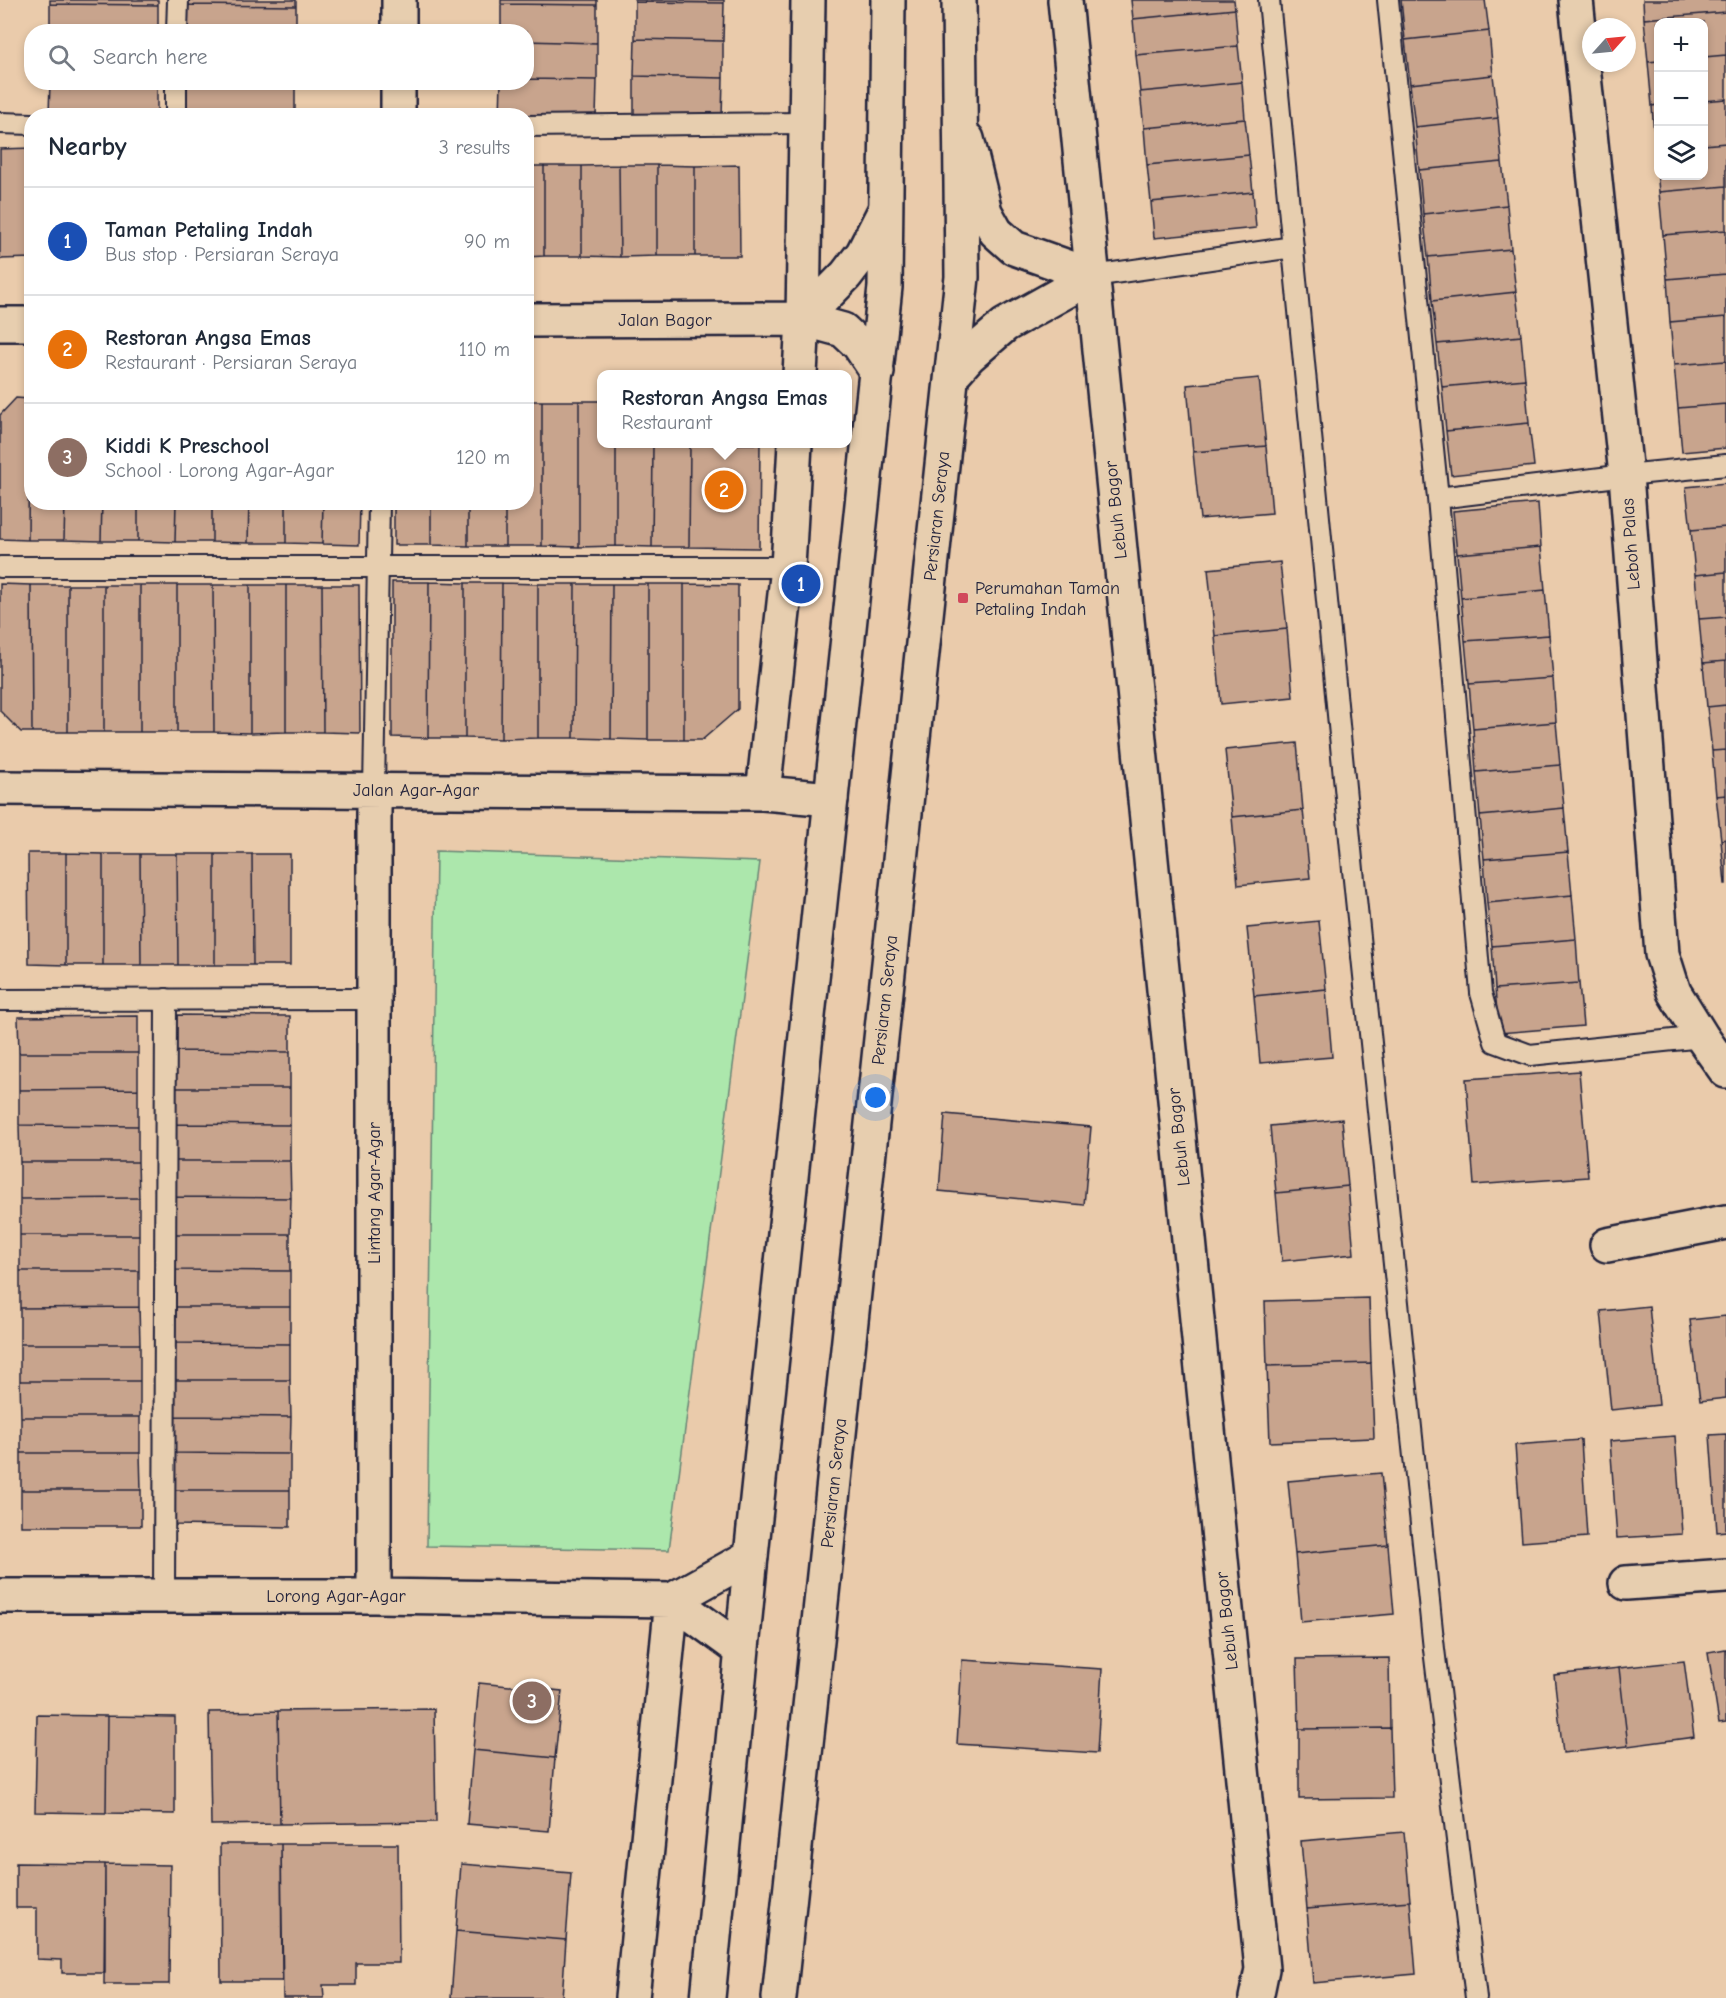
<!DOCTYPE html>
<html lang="en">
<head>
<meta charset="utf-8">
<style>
	:root { --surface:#fff; --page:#f6f6f7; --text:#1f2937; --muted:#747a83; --line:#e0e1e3; --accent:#111827 }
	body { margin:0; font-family:"Comic Neue",sans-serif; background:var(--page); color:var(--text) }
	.controls { position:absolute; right:18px; top:18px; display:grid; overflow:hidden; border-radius:12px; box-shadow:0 3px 9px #0003 }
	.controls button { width:54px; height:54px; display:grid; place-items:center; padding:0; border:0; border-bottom:2px solid var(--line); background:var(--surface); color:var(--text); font:30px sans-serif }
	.compass { position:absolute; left:1582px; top:18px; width:54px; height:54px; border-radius:50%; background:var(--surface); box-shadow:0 3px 9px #0003; rotate:63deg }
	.you { position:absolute; left:876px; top:1098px; width:21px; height:21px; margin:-15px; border:4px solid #fff; border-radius:50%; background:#1a73e8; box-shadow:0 0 0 9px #1a73e833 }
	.badge { display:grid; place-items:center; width:39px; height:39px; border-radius:50%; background:var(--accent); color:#fff; font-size:20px; font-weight:700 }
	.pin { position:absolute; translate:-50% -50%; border:3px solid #fff; box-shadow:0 2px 6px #0006 }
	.popup { position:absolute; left:597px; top:370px; width:255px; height:78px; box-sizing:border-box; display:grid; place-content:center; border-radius:12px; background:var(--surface); filter:drop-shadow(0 2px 4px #0005); font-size:20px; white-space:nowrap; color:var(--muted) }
	.popup b { font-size:22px; color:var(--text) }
	.popup::after { content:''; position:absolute; left:50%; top:100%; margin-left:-12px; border:12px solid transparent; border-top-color:var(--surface) }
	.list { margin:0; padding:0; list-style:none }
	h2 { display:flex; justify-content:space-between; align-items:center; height:78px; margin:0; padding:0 24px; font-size:26px }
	h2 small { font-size:20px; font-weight:400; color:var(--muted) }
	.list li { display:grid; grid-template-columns:39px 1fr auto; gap:18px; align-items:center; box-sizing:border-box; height:108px; padding:0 24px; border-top:2px solid var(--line) }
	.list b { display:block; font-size:22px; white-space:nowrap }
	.list p { margin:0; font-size:20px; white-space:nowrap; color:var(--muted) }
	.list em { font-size:20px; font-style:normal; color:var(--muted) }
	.icon { flex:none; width:33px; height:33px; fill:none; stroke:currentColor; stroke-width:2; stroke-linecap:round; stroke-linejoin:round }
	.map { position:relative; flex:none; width:1726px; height:1998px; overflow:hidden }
	.search { position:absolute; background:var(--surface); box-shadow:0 3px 9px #0003; left:24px; top:24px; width:510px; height:66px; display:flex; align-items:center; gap:15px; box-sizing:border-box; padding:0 21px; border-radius:24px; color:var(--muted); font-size:22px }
	.panel { position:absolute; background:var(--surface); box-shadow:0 3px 9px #0003; left:24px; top:108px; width:510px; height:402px; border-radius:24px }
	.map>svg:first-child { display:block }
</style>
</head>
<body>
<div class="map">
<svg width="1726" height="1998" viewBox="0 0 1726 1998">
	<rect width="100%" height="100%" fill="#eacbab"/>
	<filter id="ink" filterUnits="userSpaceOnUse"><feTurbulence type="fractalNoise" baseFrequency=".0167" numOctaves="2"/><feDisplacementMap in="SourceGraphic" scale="12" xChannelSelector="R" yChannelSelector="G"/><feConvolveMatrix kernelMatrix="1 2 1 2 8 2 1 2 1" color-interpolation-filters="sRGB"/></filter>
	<g filter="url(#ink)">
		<path fill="#ace7ac" stroke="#678474" stroke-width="1.5" d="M436,851L760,862L669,1550L427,1546Z"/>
		<path fill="#c8a48d" stroke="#22223b" stroke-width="1.5" d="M50,0H158V5L50,4Z
			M187,0H296V6L187,5Z
			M501,0H597V5L501,4Z
			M635,0H724V3L635,2Z
			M1131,0H1234L1235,9L1133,19Z
			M1401,0H1485L1489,31L1405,40Z
			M1643,0H1726V12L1644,19Z
			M635,2L724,3L723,41L635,39Z
			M50,4L158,5V32H50Z
			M501,4L597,5V43L526,41V32H501Z
			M187,5L296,6V32H187Z
			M1235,9L1238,46L1136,55L1133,19Z
			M1726,12V55L1704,57V22H1658V61L1648,62L1644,19Z
			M1489,31L1493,75L1410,84L1405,40Z
			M635,39L723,41V78L634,76Z
			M526,41L597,43V80L526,79Z
			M1238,46L1242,82L1140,92L1136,55Z
			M1726,55V99L1704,101V57Z
			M1658,61V105L1652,106L1648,62Z
			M1493,75L1498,118L1415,127L1410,84Z
			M634,76L723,78L722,116L634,115Z
			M526,79L597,80L596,117L500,116L501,82H526Z
			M50,82H157V115L49,114Z
			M186,82H295V116L186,115Z
			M1242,82L1245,119L1144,128L1140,92Z
			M1726,99V143L1704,145V101Z
			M1658,105V148H1655L1652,106Z
			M1498,118L1502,162L1419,170L1415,127Z
			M1245,119L1249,155L1147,165L1144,128Z
			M1726,143V186L1659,192L1655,148H1658V176H1704V145Z
			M32,148V258L0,259V149Z
			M1249,155L1253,192L1151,202L1147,165Z
			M1502,162L1507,205L1423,214L1419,170Z
			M619,165H657V256L620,257Z
			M619,165L620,257L582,256V166Z
			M657,165L695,166V256H657Z
			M739,165L740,256H695V166Z
			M526,166H544V256L526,257Z
			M544,166H582V256H544Z
			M1726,186V230L1663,235L1659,192Z
			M1253,192L1256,228L1154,238L1151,202Z
			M1507,205L1511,249L1428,257L1423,214Z
			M1726,230V274L1667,279L1663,235Z
			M1511,249L1516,292L1432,301L1428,257Z
			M1726,274V317L1670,322L1667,279Z
			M1516,292L1521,336L1437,344L1432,301Z
			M1726,317V361L1674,365L1670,322Z
			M1521,336L1525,379L1442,387L1437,344Z
			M1726,361V404L1678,408L1674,365Z
			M1259,378L1266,446L1193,452L1187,385Z
			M1525,379L1529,423L1446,431L1442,387Z
			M16,398L29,399L28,540L0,539V415Z
			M29,399H32V502H65L64,540H28Z
			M526,401H542V546H505V502H526Z
			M542,401H579V547L542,546Z
			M579,401H601V444H616V546L579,547Z
			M1726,404V448L1682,452L1678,408Z
			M1529,423L1534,466L1451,475L1446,431Z
			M616,444H653L652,547L616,546Z
			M653,444H690L689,547H652Z
			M690,444H760L759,548L689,547Z
			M1266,446L1272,513L1200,519L1193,452Z
			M1726,483V527L1691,530L1686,487Z
			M65,502H102L101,541L64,540Z
			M102,502H138V541H101Z
			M138,502H176L175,542L138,541Z
			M176,502H212V542H175Z
			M212,502H249L248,543L212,542Z
			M249,502H286V543H248Z
			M286,502H323L322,544L286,543Z
			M323,502H360L359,545L322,544Z
			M394,502H431V545H394Z
			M431,502H468V546L431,545Z
			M468,502H505V546H468Z
			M1538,503L1541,547L1457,554L1453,511Z
			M1726,527V572L1695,575L1691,530Z
			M1541,547L1545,590L1461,598L1457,554Z
			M1280,562L1287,629L1215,636L1208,569Z
			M1726,572V617L1699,619L1695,575Z
			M392,582H429L428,738L392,737Z
			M429,582L465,583V738H428Z
			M465,583H502L501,739L465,738Z
			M502,583L538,584V738L501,739Z
			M0,584L31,585L32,732H21L0,711Z
			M538,584H575L574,738H538Z
			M575,584H612L611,739L574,738Z
			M612,584H648V740L611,739Z
			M648,584H684V740H648Z
			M684,584L738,585V709L702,740H684Z
			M31,585H68V732H32Z
			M68,585H104V732H68Z
			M104,585H140V732H104Z
			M140,585H177V732H140Z
			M177,585H213L214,732H177Z
			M213,585H250V733L214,732Z
			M250,585H286V732L250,733Z
			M286,585H322L323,732H286Z
			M322,585H359L360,733L323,732Z
			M1545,590L1549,635L1465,641L1461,598Z
			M1726,617V661L1703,663L1699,619Z
			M1287,629L1293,697L1221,704L1215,636Z
			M1549,635L1553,678L1469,684L1465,641Z
			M1726,661V705L1707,707L1703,663Z
			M1553,678L1556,722L1473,729L1469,684Z
			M1726,705V750L1712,751L1707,707Z
			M1556,722L1560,765L1476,772L1473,729Z
			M1297,743L1303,810L1232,817L1225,750Z
			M1726,750V795L1716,796L1712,751Z
			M1560,765L1564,808L1480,816L1476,772Z
			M1726,795V839L1721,840L1716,796Z
			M1564,808L1568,852L1484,859L1480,816Z
			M1303,810L1310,878L1238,885L1232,817Z
			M1726,839V884H1725L1721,840Z
			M1568,852L1572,895L1487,903L1484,859Z
			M28,853H66V965L29,964Z
			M66,853L103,854V965H66Z
			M103,854H140L141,965H103Z
			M140,854H177L178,965H141Z
			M177,854H215V965H178Z
			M215,854H252L253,965H215Z
			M252,854H290V965H253Z
			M1572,895L1576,939L1492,946L1487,903Z
			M1319,921L1326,989L1254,996L1247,928Z
			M1576,939L1579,983L1495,989L1492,946Z
			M1579,983L1583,1026L1499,1033L1495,989Z
			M1326,989L1332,1057L1260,1063L1254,996Z
			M175,1015L290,1016V1052L175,1051Z
			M138,1016V1053H19L18,1017Z
			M175,1051L290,1052V1088H175Z
			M19,1053H138V1089L19,1090Z
			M1579,1071L1588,1177L1474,1185L1466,1079Z
			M175,1088H290V1125L175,1124Z
			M138,1089V1126L19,1125V1090Z
			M945,1114L1091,1127L1084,1205L939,1191Z
			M1342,1119L1348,1186L1276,1193L1270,1126Z
			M175,1124L290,1125V1161H175Z
			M19,1125L138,1126V1162H20Z
			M175,1161H290L291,1198L175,1197Z
			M20,1162H138L139,1198L20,1199Z
			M1348,1186L1354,1254L1282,1261L1276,1193Z
			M175,1197L291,1198L290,1234H175Z
			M139,1198V1235H20V1199Z
			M175,1234H290V1271L174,1270Z
			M20,1235H139V1271H20Z
			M174,1270L290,1271V1307H174Z
			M20,1271H139V1307L20,1308Z
			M1369,1298L1371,1363L1267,1366L1265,1301Z
			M1649,1306L1659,1405L1611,1410L1601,1311Z
			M139,1307L140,1344H20V1308Z
			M174,1307H290V1344L174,1343Z
			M1726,1316V1398L1700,1401L1690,1320Z
			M174,1343L290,1344V1380H175Z
			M20,1344H140V1381H20Z
			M1371,1363L1374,1438L1270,1442L1267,1366Z
			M175,1380H290L291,1417L175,1416Z
			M20,1381H140V1417H21Z
			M175,1416L291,1417L290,1454L174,1453Z
			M21,1417H140V1453H21Z
			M1726,1434V1531L1717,1532L1710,1435Z
			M1675,1436L1682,1534L1617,1538L1610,1441Z
			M1581,1440L1587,1537L1522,1542L1515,1445Z
			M21,1453H140L141,1490H21Z
			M174,1453L290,1454V1490H174Z
			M1381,1473L1388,1545L1295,1554L1288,1481Z
			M21,1490H141V1526H21Z
			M174,1490H290V1527L174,1525Z
			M1388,1545L1394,1614L1301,1622L1295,1554Z
			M1726,1649V1722L1719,1723L1708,1652Z
			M1389,1658L1390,1728L1299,1729L1297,1659Z
			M962,1660L1102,1669L1097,1753L957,1744Z
			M1684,1661L1694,1737L1628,1746L1619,1668Z
			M1619,1668L1628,1746L1563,1753L1554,1675Z
			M479,1683L562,1691L555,1758L473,1750Z
			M434,1709L436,1822L280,1824L278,1711Z
			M278,1711L280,1824L211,1825L209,1712Z
			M37,1715L107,1716L106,1813L35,1812Z
			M107,1716L175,1717V1814L106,1813Z
			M1390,1728L1392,1798L1299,1799V1729Z
			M473,1750L555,1758L549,1831L467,1824Z
			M1404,1832L1410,1901L1307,1909L1301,1841Z
			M220,1844H281L282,1981H221Z
			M281,1844H398L399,1963H356V1985H323L324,1998H283Z
			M16,1863L105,1864V1973H62V1960L37,1959V1908H16Z
			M105,1864L170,1865L169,1984H104Z
			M461,1864L571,1873L566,1940L456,1931Z
			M1410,1901L1416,1974L1313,1983L1307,1909Z
			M456,1931L566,1940L562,1998H451Z"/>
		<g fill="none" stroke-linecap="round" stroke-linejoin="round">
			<defs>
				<path id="service" d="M1269,0L1353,870L1434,1649L1476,1998
					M1388,0L1438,498L1481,993L1495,1042L1530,1055L1702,1037
					M177,32L178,0
					M176,116V82
					M0,123L32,124
					M526,126L805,123
					M1093,276L1293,247
					M1438,498L1626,475L1726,465
					M0,567H788
					M374,790L379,502
					M0,1000L374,999
					M164,1595L166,999"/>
				<path id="minor" d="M1065,0L1262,1969L1256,1998
					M1576,0L1626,475L1662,954L1674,992L1702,1037L1726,1071
					M399,32V0
					M398,116V82
					M967,139L985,212L996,232L1014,248L1093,276
					M803,319L846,275L863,253L885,210
					M526,320L803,319L843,330L859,345L877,372
					M0,324H32
					M800,374L803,319L808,0
					M952,375L969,356L1005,325L1093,276
					M0,788L763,793L831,799
					M374,790V1596
					M763,793L788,567L795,444
					M1607,1245L1726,1222
					M1626,1583L1726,1576
					M0,1596H374L672,1600L751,1556
					M672,1600L741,1650
					M632,1998L672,1600"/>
				<path id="secondary" d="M708,1998L751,1556L885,287L888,0
					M779,1998L962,277L959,0"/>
			</defs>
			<use href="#service" stroke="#22223b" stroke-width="24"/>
			<use href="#minor" stroke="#22223b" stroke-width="38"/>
			<use href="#secondary" stroke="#22223b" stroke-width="38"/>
			<use href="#service" stroke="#e7ceaf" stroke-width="20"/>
			<use href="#minor" stroke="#e7ceaf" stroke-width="33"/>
			<use href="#secondary" stroke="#e7ceaf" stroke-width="33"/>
		</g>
	</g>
	<rect fill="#d1495b" stroke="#e7ceaf" stroke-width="2" x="957" y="592" width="12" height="12" rx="3"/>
	<g text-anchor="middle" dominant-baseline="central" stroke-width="4.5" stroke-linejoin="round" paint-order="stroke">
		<g font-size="18" fill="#22223b" stroke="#e7ceaf">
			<text x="665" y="320">Jalan Bagor</text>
			<text transform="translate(1116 510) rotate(-96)">Lebuh Bagor</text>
			<text transform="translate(937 516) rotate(-84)">Persiaran Seraya</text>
			<text transform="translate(1631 544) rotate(-94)">Leboh Palas</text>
			<text x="416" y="790">Jalan Agar-Agar</text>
			<text transform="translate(885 1000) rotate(-84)">Persiaran Seraya</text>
			<text transform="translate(1179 1137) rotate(-96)">Lebuh Bagor</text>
			<text transform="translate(374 1193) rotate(-90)">Lintang Agar-Agar</text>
			<text transform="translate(834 1483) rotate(-84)">Persiaran Seraya</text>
			<text x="336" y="1596">Lorong Agar-Agar</text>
			<text transform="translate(1227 1621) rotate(-96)">Lebuh Bagor</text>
		</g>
		<g font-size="18" fill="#22223b" stroke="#e7ceaf" text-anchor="start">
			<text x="975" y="588">Perumahan Taman<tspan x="975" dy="21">Petaling Indah</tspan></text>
		</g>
	</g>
</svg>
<div class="controls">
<button>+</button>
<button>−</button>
<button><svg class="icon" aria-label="layers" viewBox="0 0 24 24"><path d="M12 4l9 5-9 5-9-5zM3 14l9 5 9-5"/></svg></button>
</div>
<svg class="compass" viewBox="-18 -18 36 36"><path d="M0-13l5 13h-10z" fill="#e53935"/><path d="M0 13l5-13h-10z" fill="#747a83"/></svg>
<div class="you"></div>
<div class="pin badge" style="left:801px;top:584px;background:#1a4fb4">1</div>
<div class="pin badge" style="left:724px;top:490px;background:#e8710a">2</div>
<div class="popup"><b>Restoran Angsa Emas</b>Restaurant</div>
<div class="pin badge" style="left:532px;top:1701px;background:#8d6e63">3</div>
<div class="search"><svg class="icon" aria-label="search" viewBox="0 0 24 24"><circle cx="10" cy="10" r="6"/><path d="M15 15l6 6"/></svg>Search here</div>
<section class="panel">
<h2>Nearby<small>3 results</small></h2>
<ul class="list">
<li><span class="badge" style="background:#1a4fb4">1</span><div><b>Taman Petaling Indah</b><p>Bus stop · Persiaran Seraya</p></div><em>90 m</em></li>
<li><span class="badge" style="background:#e8710a">2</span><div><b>Restoran Angsa Emas</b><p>Restaurant · Persiaran Seraya</p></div><em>110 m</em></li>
<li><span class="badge" style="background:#8d6e63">3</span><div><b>Kiddi K Preschool</b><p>School · Lorong Agar-Agar</p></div><em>120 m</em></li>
</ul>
</section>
</div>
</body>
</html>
